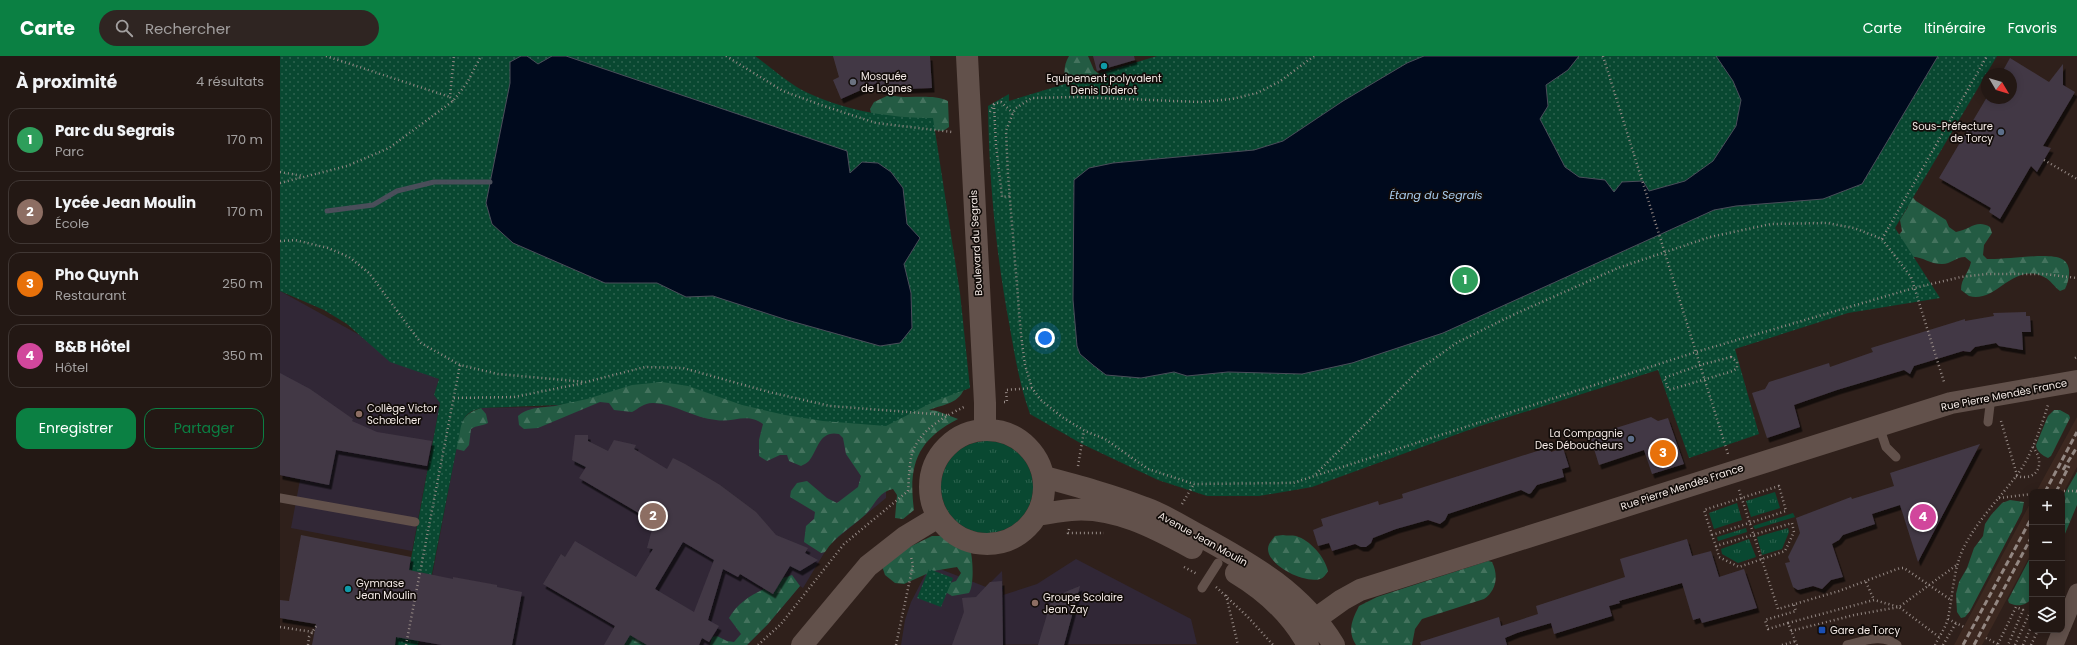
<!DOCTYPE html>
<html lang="fr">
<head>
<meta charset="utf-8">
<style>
	:root { --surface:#231814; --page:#2f2522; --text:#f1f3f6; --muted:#a3a0a0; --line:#403734; --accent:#0b8043 }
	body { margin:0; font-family:Poppins,sans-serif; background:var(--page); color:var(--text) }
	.controls { position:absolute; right:12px; bottom:12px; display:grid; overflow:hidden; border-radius:8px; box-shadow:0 2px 10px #0003 }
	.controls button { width:36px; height:36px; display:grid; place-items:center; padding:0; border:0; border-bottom:1px solid var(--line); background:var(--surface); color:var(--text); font:20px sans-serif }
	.compass { position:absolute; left:1701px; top:12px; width:36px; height:36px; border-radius:50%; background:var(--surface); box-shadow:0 2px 10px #0003; rotate:128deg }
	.you { position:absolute; left:765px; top:282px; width:14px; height:14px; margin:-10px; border:3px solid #fff; border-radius:50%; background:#1a73e8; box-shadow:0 0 0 6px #1a73e833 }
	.badge { display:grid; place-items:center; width:26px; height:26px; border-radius:50%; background:var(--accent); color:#fff; font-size:13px; font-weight:700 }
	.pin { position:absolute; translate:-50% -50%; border:2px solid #fff; box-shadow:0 1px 4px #0006 }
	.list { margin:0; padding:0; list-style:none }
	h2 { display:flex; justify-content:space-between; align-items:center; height:52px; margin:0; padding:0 16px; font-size:17px }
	h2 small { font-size:13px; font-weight:400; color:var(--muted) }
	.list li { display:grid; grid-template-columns:26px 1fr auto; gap:12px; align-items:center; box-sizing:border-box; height:64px; margin:0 8px 8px; padding:0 8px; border:1px solid var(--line); border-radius:12px }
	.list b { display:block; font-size:15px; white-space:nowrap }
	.list p { margin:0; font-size:13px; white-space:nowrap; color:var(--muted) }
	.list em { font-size:13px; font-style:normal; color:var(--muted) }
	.actions { display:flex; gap:8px; padding:12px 16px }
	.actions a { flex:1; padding:9px 0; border:1px solid var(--accent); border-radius:12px; text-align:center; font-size:14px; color:var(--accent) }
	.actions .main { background:var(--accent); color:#fff }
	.icon { flex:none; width:22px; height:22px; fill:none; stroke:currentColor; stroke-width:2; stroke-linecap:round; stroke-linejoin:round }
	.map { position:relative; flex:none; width:1797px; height:589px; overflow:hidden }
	header { display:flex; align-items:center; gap:24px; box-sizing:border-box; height:56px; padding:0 20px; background:var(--accent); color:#fff }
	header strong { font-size:19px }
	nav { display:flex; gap:22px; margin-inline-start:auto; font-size:14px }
	.search { width:280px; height:36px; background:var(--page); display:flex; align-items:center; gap:10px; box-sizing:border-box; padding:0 14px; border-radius:22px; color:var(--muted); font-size:15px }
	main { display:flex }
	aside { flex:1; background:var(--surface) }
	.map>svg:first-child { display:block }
</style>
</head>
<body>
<header>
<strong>Carte</strong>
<div class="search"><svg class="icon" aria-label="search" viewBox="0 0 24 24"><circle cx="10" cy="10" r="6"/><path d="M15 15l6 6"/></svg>Rechercher</div>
<nav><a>Carte</a><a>Itinéraire</a><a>Favoris</a></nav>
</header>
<main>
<aside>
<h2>À proximité<small>4 résultats</small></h2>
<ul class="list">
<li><span class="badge" style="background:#2e9e5b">1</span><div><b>Parc du Segrais</b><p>Parc</p></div><em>170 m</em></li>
<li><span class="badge" style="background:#8d6e63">2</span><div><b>Lycée Jean Moulin</b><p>École</p></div><em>170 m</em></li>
<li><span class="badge" style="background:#e8710a">3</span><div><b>Pho Quynh</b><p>Restaurant</p></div><em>250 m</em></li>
<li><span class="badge" style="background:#d1479c">4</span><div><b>B&amp;B Hôtel</b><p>Hôtel</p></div><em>350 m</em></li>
</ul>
<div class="actions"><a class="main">Enregistrer</a><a>Partager</a></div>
</aside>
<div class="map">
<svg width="1797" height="589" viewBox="0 0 1797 589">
	<defs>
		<pattern id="grass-tufts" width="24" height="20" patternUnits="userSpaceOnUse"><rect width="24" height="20" fill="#094831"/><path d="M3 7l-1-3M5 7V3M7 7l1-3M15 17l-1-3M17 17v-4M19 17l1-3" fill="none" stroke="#2d634f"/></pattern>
		<pattern id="forest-firs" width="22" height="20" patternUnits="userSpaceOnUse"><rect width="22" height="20" fill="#235b43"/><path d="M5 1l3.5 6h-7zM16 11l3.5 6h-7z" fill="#44735e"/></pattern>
		<pattern id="park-dots" width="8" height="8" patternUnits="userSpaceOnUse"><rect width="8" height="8" fill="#094831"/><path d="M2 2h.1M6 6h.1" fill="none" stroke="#2d634f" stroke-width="1.8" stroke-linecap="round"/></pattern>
		<filter id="shadow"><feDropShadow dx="2.5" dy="4.5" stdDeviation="0" flood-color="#0009"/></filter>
	</defs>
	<rect width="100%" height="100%" fill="#2f201b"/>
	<path fill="#3c2820" d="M1797,361V411L1782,439V436H1756Z
		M1752,444V496L1706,582L1702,589H1674Z"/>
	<path fill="#312736" d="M0,235L159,323L154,339L160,347L132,495L11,472L20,424L0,419Z
		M319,340L543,365L606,412V442L549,489L523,532L520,530L488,568L467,589H139L182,363L201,352L264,351L293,347Z
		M796,503L911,563L917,588L621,589L625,564L631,546L650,509L706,531L722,515L723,539L757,528Z"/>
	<path fill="url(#grass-tufts)" d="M661 431a46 46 0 1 1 92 0a46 46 0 1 1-92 0Z
		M1495,436L1500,452L1471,461L1466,445Z
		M1457,447L1462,464L1434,473L1429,457Z
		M1513,457L1515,461L1475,473L1473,470Z
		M1466,472L1467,476L1438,485L1437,481Z
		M1508,472L1509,476L1502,493L1482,499L1477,481Z
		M1469,483L1476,501L1458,507L1442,498L1441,493Z"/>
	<path fill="url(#forest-firs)" d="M789,0H808L814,14L819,18L856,7L791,38C785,26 781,13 789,0Z
		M609,39C627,44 651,37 668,45L669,71L663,75L616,70L592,60L590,53L594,46Z
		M1629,137L1636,145L1666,164L1669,171L1676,176C1690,174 1696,163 1710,171L1712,177L1704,189L1703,199L1707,203C1725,204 1769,196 1782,203C1793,209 1789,225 1785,233L1780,235C1774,231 1771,224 1764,221C1733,205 1716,248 1689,240L1681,234C1681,222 1689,217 1691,206L1685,201C1676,201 1671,208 1662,208C1648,208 1642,199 1628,201L1618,180L1622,175L1620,164L1628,151Z
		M338,322L685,330C680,348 664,348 649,354L657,355L678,363C637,384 628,409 634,454L623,463L615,462L617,439L613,433C598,436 595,449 586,458C572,471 555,480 545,496L541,497L524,486L526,470L534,463L535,456L510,441L511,435L517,427L527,425L547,442L557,447L578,431L581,420L566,398L563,382L559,378C539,374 538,394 529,405C527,407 523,409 521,410L509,405L507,399H500L487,405L479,400V384L483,368C467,356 453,367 436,364C414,362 395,348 374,347C365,346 359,352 352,356L334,354L329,347L320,346L258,372L244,373L239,369L238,360C251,349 264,353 279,349C296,345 321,329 338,322Z
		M201,352L206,358L208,367C202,370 197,369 191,373L189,389L184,395L176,393C180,373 178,359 201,352Z
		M1774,354H1780L1789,359L1790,362L1771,400L1768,402C1763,400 1756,395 1756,389L1768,360Z
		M1797,416V449L1782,485V442Z
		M1730,444L1744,446L1742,456L1690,555L1685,561L1681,562L1677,556L1676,538L1679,526L1687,512L1694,492L1703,480L1705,468L1711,459L1722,447Z
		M1003,479C1007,480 1012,479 1016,480C1030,484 1045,501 1048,515C1046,518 1044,522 1040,523C1025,528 988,510 988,493C988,488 992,484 995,480Z
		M652,480H661L691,497C693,506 694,529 689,537L672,540L664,535L667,528L676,525L681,517L677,511L653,515L624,528L615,527L605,519L602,510L617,497Z
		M1752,498V542C1746,550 1738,551 1729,547L1728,544Z
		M1208,505L1212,506C1219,520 1216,535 1204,543L1142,563L1135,573L1132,589H1076C1067,575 1072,564 1079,550L1097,541Z
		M512,519L520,530L488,568L467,589H430L432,581L437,580L447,585L454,586L461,578L449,562C457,548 469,540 484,533L493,538L503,522Z
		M350,579L367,589H344Z"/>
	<path fill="url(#park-dots)" d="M0,0H475C492,12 509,28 528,37C567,55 610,62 653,62L680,237L690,332L655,345L606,370L543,365L505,359L462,349L408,330L382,326L352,329L307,343L279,349L201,352C190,355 184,359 181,370L138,589H115L160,347L154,339L159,323L110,306L67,268L44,254L0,235Z
		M877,0H1717L1615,172L1660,242L1568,257L1455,293L1479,378L1409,402L1378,314L1197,371L1032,431L979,440H927L878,424L802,388L750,358C740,330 735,301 730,272C716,199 709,124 708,50L729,38V45Z
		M649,513L673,522L661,551L637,542Z"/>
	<path fill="#000a1d" stroke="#4a4e5a" d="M241,0H247L258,8L272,0H286L567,95L570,117L582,106L598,107L611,116L623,132L627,168L640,182L624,208L631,237L632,272L620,287L600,290L507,264L433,240L406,241L377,227H325L233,187L212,168L206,147L230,27V6Z
		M1144,0H1299L1288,14L1266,29L1268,50L1260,63L1285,111L1299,121L1325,124L1334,136L1342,126L1363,125L1369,135L1405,125L1433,105L1456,70L1461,44L1453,25L1436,0H1658L1582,128L1543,143L1456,150L1434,154L1163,277L1072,307L1022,318L948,316L907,320L894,316L861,322L826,319L813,309L800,298L797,290L793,244L794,124L809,112L833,107L974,94L1003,85L1063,45L1127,7Z"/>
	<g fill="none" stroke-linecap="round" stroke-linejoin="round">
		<path stroke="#4a4e5a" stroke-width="5" d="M47,155L93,149L117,135L154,126H210"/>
	</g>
	<path fill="#423845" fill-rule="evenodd" filter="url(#shadow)" d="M553,0H650L652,32L601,34L599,26L561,43L553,24L559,21Z
		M813,0H854L855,4L817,15Z
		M1730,2L1769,26L1783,8V29L1795,36L1763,90L1771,92L1757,116L1751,110L1720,163L1709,156L1711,152L1659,122L1707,41L1731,42V18H1721Z
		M1746,256V260H1750L1751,276H1742L1743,294L1719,290L1716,287L1695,291L1690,296L1683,295L1634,310L1630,318L1624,314L1557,334L1514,349L1520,371L1487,382L1472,337L1485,333L1489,326L1549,307L1550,311L1593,296L1591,292L1685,263V265L1714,260L1713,257Z
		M0,317L30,333L73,363L72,365L97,376L152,385L147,410L56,394L49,429L0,419Z
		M1371,361L1378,365L1388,362L1404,408L1372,418L1364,394L1319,409L1310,380Z
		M295,379H308V385L328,395L334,384L356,389L354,393L387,413L393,402L405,408L440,429L476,456L496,479L528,492L525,497L538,504L520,515L510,510L493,538L460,518L458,521L443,513L428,564L439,570L429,586L422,582L419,589H367L350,579L344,589H324L335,570L263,528L281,498L285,501L295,485L356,521L373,493L367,492L374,466L299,422L306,411L292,404ZM403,486L434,504L414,556L375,533Z
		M1700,388L1638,506L1620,449L1592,458L1595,468L1563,479L1559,484L1552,488L1563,521L1551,524L1542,533L1533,530L1518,534L1513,531L1505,507L1510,506L1508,501L1520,477L1516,462L1571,441L1572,443L1614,430L1610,417Z
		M1270,391L1271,396L1283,392L1289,411L1282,413L1284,421L1257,429L1251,437L1249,438L1241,434L1168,458L1165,464L1160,468L1148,464L1116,473L1093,482L1091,487L1086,491H1081L1075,488L1052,495L1049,487L1038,490L1033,474L1043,470L1041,463L1098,445L1099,449L1123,442L1122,438Z
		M21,479L131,501L129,514L173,523V521L217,529V531L242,536L232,589H162L116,581L115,589H32L36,568L0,562V544L9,545Z
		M1407,483L1412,500L1431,495L1439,521L1464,513L1477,552L1422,567L1420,562L1413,564L1402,527L1339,545L1340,547L1329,550L1332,560L1274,578L1271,567L1237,577L1225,582L1227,589H1141L1140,586L1219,561L1221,570L1258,558L1256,550L1345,521L1340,503Z
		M722,525L723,589H672L684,556L682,542L696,541L710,526Z
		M800,530L784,589H758L772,542L778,543L785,536Z"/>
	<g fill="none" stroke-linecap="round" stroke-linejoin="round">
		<path stroke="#958985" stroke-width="2.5" stroke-dasharray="1 3" stroke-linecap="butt" d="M46,0L170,41
			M446,0L503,35L541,49L596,67L672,76
			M1034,0L999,26L977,37L952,43L921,46L795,41L752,42L736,52L733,57L726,75L728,119L741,279L745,309L752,332L761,344L782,361L805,375L825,383L868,413L914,428L1013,427L1416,296L1634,232L1681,221L1707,218H1765L1797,222
			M1323,0L1448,398
			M173,45L170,41L174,0
			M714,48L716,89L722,141L730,140
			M710,56L714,48L721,46L733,57
			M1764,104L1797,123
			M0,116L23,120
			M0,127L67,110L109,92L173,45L187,27L201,0
			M1602,183L1707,0
			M0,185L15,184L48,192L69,201L89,217L141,287L180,309L218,318L306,326L365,311L403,312L489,336L550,350L667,359
			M1451,301L1457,306V312L1453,315L1389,334L1384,322L1420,309Z
			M1795,302L1797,301
			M174,342L234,341L304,327
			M724,346H727L726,334L752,332
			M1721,365L1737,419
			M798,410L804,375
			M1036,418L1141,312L1178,286L1235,258L1338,212L1430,181L1491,168L1547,167L1574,172L1602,183L1631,221L1664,326
			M1736,420C1759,426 1766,406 1752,390
			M1459,434L1498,553L1559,535L1620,512H1624L1671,544
			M1784,435H1797
			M1719,442L1752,438
			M902,448L914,428
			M789,473L788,477H824
			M1432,479L1424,454L1499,430L1506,455L1432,479L1436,490L1512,467L1514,476L1505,495L1459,511L1439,501L1436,490
			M904,511L917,518
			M1586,526L1594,544
			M936,531L968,561L993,589
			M946,539L958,589
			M1514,549L1516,555L1485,564L1488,573L1508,567L1517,589
			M1668,563L1684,571
			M1508,567L1594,544L1619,551L1659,581
			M0,571L33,576
			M1511,575L1574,559L1619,551L1678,508
			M1706,582L1720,589
			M1718,588L1736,551L1743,554L1728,589
			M28,589L29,581L37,569
			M126,589L180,309
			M478,589L501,568L564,488L628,435C629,423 629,409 632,398C639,374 665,360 686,350
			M616,589L633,509L631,501
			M1502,589L1516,585
			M1655,589C1659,581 1666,571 1668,562C1673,539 1673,515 1683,493C1696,466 1719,443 1737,419C1751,401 1761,371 1768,349
			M1663,589L1676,567
			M1735,589L1750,556L1752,557
			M1743,589L1752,569
			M1751,589L1758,574"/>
		<path stroke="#62514b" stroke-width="9" d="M1708,366L1711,341
			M1599,370L1606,391L1616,401
			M0,442L135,466
			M922,532L938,507
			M1567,589C1584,585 1602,577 1617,589"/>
		<path stroke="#62514b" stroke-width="17" d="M1782,572L1797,536
			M1775,589L1781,574"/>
		<path stroke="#62514b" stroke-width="22" d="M687,0L705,347V374
			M650 431a57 57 0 1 1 114 0a57 57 0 1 1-114 0Z
			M764,421C798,430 832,439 865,452C885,459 903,471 922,481C975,510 1022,537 1054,589
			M757,459C768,457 780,455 791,454C834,450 875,472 912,492
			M956,517C986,535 1011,558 1028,589
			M1020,574L1062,544L1080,534L1671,347L1797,325
			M522,589L588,510L625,481L658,461"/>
		<path stroke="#938782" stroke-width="3" stroke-dasharray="6 3" stroke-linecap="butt" d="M1783,414L1797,391
			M1765,436L1797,376
			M1776,436L1789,410
			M1683,589L1752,461
			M1694,589L1752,480"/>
	</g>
	<g fill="#0f9aa8" stroke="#120c09" stroke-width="1.5">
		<circle cx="824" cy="10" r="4"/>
		<circle cx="68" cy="533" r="4"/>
	</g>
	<circle fill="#6b7280" stroke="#120c09" stroke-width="1.5" cx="573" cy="26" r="4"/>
	<g fill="#5c6f8a" stroke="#120c09" stroke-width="1.5">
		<circle cx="1721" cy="76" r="4"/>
		<circle cx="1351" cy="383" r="4"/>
	</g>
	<g fill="#8d6e63" stroke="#120c09" stroke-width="1.5">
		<circle cx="79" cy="358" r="4"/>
		<circle cx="755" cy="547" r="4"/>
	</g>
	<rect fill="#1a4fb4" stroke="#120c09" stroke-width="1.5" x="1538" y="570" width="8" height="8" rx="2"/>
	<g text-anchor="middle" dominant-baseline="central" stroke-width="3.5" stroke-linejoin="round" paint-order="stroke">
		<g font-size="10" fill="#f5ebe7" stroke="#120c09" text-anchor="start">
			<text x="581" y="20">Mosquée<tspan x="581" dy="12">de Lognes</tspan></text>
			<text x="824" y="22" text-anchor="middle">Equipement polyvalent<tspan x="824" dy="12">Denis Diderot</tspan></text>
			<text x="1713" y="70" text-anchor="end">Sous-Préfecture<tspan x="1713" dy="12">de Torcy</tspan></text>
			<text x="87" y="352">Collège Victor<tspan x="87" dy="12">Schœlcher</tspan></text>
			<text x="1343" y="377" text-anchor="end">La Compagnie<tspan x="1343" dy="12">Des Déboucheurs</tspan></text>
			<text x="76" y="527">Gymnase<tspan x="76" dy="12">Jean Moulin</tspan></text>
			<text x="763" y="541">Groupe Scolaire<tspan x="763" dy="12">Jean Zay</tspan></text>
			<text x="1550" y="574">Gare de Torcy</text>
		</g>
		<g font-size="10" fill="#f5ebe7" stroke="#120c09">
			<text transform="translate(696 187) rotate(-93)">Boulevard du Segrais</text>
			<text transform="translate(1724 339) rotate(-11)">Rue Pierre Mendès France</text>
			<text transform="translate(1402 431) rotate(-18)">Rue Pierre Mendès France</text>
			<text transform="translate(923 483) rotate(29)">Avenue Jean Moulin</text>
		</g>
		<g font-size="11" font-style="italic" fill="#aacdef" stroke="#120c09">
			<text x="1156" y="139">Étang du Segrais</text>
		</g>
	</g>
</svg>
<div class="controls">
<button>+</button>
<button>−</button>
<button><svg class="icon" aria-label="locate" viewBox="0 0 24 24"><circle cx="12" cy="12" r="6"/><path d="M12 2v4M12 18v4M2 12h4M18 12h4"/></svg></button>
<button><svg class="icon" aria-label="layers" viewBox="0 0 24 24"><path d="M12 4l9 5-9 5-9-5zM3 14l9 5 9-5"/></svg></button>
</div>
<svg class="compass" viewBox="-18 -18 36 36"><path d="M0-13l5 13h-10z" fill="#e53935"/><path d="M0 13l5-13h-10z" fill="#a3a0a0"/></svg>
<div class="you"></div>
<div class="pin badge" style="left:1185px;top:224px;background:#2e9e5b">1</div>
<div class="pin badge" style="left:373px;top:460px;background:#8d6e63">2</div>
<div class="pin badge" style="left:1383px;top:397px;background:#e8710a">3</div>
<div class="pin badge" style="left:1643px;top:461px;background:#d1479c">4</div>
</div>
</main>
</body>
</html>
